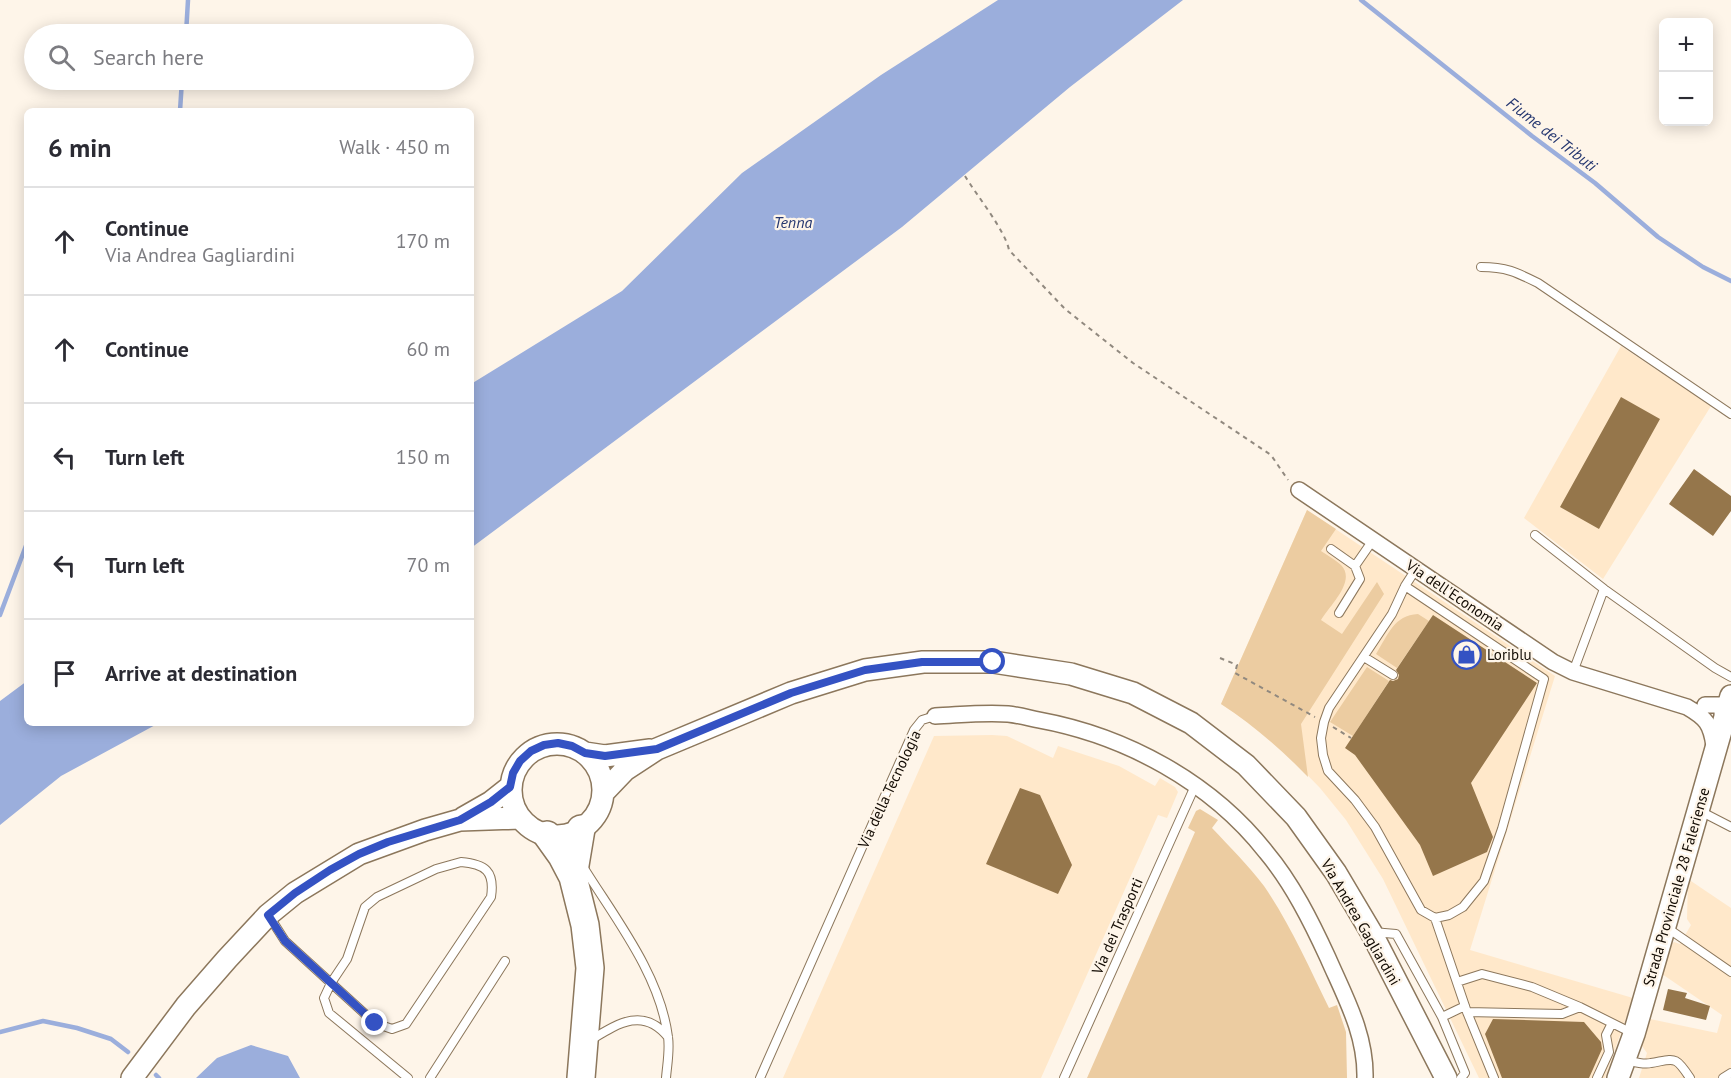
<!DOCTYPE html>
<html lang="en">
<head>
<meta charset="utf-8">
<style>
	:root { --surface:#fff; --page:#f2f2f3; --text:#2b2b33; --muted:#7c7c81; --line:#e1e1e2 }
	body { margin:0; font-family:"PT Sans",sans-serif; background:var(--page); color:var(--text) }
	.controls { position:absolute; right:18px; top:18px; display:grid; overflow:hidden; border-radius:9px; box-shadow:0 3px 15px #0003 }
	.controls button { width:54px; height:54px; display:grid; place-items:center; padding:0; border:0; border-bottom:2px solid var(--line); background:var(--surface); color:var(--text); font:30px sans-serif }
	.stop { position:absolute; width:18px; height:18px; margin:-14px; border:4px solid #3452c3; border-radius:50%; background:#fff }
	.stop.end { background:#3452c3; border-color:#fff; box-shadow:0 2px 6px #0008 }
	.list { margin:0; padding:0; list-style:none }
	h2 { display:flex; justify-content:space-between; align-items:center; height:78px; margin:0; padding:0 24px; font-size:26px }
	h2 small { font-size:20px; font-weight:400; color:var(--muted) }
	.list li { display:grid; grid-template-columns:39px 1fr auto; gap:18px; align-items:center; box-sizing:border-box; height:108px; padding:0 24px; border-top:2px solid var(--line) }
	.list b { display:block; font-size:22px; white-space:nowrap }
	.list p { margin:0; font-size:20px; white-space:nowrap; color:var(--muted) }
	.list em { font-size:20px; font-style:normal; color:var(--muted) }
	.icon { flex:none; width:33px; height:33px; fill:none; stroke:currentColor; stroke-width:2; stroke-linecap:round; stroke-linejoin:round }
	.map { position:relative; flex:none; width:1731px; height:1078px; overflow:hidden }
	.search { position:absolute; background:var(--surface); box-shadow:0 3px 15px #0003; left:24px; top:24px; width:450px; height:66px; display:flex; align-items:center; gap:15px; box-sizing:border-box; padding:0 21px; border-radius:33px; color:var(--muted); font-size:22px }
	.panel { position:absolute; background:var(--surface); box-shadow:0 3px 15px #0003; left:24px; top:108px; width:450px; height:618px; border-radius:9px }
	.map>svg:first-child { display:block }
</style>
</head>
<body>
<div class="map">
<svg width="1731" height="1078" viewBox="0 0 1731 1078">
	<rect width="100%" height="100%" fill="#fef5e9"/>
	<path fill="#ffe8ca" d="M1621,346L1711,406L1603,579L1524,518Z
		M1307,510L1555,676L1470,950L1633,998L1605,1078H1479L1383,879L1346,820L1320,788L1283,750L1251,724L1221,704Z
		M992,735L1007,736L1053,758L1058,746L1119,766L1155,786L1160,778L1175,787L1178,792L1167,818L1158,815L1041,1078H783L934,736Z
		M1688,879L1731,908V1078H1639L1647,1053L1642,1046L1650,1019L1717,1033L1722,1015L1662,974L1671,944L1674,942L1680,944L1691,925L1687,919Z"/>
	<path fill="#eccca1" d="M1307,510L1336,529L1321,551C1328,556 1336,560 1341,565C1357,581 1329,606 1321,620L1342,634L1377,582L1384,594L1301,724L1308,777C1281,749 1253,725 1221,704Z
		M1418,614L1429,621L1397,668L1376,654C1388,635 1394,615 1418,614Z
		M1367,667L1389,681L1353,736L1330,722Z
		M1200,809L1218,820L1212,828C1230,847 1248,865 1264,886C1290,924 1309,967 1329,1008L1337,1005L1346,1032L1347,1078H1087L1195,832L1188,828L1196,811Z"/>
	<path fill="#9baedc" d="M998,0H1183L1070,87L902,227L471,548V384L622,291L742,173L881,75Z
		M27,681V723H159L61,776L0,825V701Z
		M251,1045L288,1056L300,1078H196L217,1058Z"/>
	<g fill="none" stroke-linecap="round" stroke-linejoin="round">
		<path stroke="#9baedc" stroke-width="4.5" d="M1361,0L1532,136L1595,183L1658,237L1703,267L1731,281
			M186,34L188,0
			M180,111L182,80
			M0,615L27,543
			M0,1032L43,1021L77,1028L111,1039L128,1052
			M156,1075L159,1078"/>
	</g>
	<path fill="#95764b" d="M1621,397L1660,419L1599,529L1560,507Z
		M1694,469L1731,496V511L1713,536L1669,504Z
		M1433,615L1537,683L1471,783L1493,837L1487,852L1433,876L1420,845L1355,755L1345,748L1390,680L1393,681L1398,679L1399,675L1396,670Z
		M1020,788L1040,795L1072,865L1058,894L986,864Z
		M1668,989L1687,993L1685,998L1710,1006L1706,1020L1663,1010Z
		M1493,1019L1584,1022L1601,1042L1602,1049L1589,1078H1502L1485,1034Z"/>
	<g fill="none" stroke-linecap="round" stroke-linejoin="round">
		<defs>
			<path id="lane" d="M1481,267C1506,267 1516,272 1538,283L1731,414
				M1535,535L1604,589L1715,668L1731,677
				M1331,549L1355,566L1360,579L1339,613
				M1355,566L1373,540
				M1405,586L1544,679L1502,829L1484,881L1463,907L1449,915L1435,918L1421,910L1375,827L1355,800L1328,771L1323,755L1321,738L1324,722L1329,708L1392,614L1405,586L1416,569
				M1364,657L1393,675
				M1573,672L1604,589
				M1700,811L1731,827
				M461,862C485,864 495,871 491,897L406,1024L392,1029L375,1023L331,983L347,959L365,907L377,897L436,869Z
				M582,865C614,917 660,974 668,1037C670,1050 667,1065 666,1078
				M269,916L285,941L331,983L324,998L329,1013L408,1078
				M1435,918L1467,1012L1494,1078
				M1666,927L1731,972
				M1373,932L1396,934L1442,1017L1465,1073L1461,1078
				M1457,982L1482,974L1532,987L1580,1007L1562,1014L1467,1012
				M1580,1007L1632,1033
				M1442,1017L1465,1006
				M589,1041C617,1024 643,1006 668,1037
				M1627,1060C1635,1062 1643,1065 1651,1063C1675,1059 1675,1055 1690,1078
				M430,1078L505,961
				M760,1078L914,730L922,720L935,716
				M1064,1078L1195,786
				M1597,1078L1609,1052L1606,1035L1612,1023
				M1723,1078L1731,1073"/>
			<path id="street" d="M1299,490L1553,662L1573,672L1687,707C1706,718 1711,724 1714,746
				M1705,705H1721L1728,707L1722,713
				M935,716C959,715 984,712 1008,714C1018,715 1029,718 1039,720C1126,736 1211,782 1266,852C1292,883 1311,921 1328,958C1345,997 1366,1034 1365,1078"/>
			<path id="secondary" d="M511 790a46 46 0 1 1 92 0a46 46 0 1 1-92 0Z
				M585,753L605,756L650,750
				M603,793L625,770L657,749L791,693L865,670L923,662H993L1071,674L1133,693L1191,723L1246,765L1296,817L1336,873L1371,932L1446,1078
				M463,818L491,802L510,787
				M132,1078L186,1006L227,959L268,915L295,893L359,854L425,830L460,820L520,818
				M1618,1078L1634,1034L1731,696"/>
			<path id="highway" d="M547,835L562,856L573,877L585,925L590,968L581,1078
				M573,877L581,829"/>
		</defs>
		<use href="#lane" stroke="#8c775c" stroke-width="10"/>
		<use href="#street" stroke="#8c775c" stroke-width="18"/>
		<use href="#secondary" stroke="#8c775c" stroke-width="24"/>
		<use href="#highway" stroke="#8c775c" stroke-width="30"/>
		<path stroke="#91897f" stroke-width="2" stroke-dasharray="4.5 4.5" stroke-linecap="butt" d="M965,176C977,196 1005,230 1009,250L1065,309L1133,363L1271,455L1288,480
			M1220,658L1237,665L1235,673L1315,717
			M1333,727L1351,738"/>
		<use href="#lane" stroke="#fff" stroke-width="8"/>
		<use href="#street" stroke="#fff" stroke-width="15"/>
		<use href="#secondary" stroke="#fff" stroke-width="21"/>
		<use href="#highway" stroke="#fff" stroke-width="27"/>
	</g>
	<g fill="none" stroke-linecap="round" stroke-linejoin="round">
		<path stroke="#3452c3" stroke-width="8" d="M375,1023L285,941L268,915L295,893L330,870L359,854L388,842L460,820L491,802L510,787L513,773L520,761L531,751L544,745L558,743L572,746L585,753L605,756L657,749L791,693L865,670L922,662H993"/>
	</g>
	<defs>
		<symbol id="shop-ring" viewBox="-11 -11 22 22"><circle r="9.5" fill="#fef5e9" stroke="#3452c3" stroke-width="1.5"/><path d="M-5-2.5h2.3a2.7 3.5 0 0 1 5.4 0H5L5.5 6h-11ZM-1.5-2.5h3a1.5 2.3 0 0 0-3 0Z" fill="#3452c3"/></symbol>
	</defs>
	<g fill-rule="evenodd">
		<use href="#shop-ring" x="1450" y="638" width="33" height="33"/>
	</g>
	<g text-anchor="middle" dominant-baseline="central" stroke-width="4.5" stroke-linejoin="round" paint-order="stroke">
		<g font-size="15" fill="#110a02" stroke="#fef5e9">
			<text transform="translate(1455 595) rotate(34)">Via dell'Economia</text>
			<text transform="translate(889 789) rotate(-65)">Via della Tecnologia</text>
			<text transform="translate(1676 887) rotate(-74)">Strada Provinciale 28 Faleriense</text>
			<text transform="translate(1361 922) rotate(60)">Via Andrea Gagliardini</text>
			<text transform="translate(1117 926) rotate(-66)">Via dei Trasporti</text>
		</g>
		<g font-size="15" fill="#110a02" stroke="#fef5e9" text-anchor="start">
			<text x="1487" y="654">Loriblu</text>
		</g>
		<g font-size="16" font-style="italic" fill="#253770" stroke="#fef5e9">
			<text transform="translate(1552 134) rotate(38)">Fiume dei Tributi</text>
			<text x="793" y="222">Tenna</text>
		</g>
	</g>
</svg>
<div class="controls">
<button>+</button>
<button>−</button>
</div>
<div class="stop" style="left:993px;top:662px"></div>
<div class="stop end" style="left:375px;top:1023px"></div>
<div class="search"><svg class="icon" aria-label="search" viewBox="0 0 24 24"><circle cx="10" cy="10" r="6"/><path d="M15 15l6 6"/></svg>Search here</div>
<section class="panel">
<h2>6 min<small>Walk · 450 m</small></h2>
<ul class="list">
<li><svg class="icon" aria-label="ahead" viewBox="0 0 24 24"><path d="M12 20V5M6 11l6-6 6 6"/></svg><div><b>Continue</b><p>Via Andrea Gagliardini</p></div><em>170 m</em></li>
<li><svg class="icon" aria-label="ahead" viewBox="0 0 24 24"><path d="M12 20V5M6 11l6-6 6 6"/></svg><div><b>Continue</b></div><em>60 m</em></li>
<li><svg class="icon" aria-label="left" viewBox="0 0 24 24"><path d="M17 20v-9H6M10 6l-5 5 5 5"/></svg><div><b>Turn left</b></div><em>150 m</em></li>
<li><svg class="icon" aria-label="left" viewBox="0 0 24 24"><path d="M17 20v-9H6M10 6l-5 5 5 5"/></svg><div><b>Turn left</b></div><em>70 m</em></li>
<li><svg class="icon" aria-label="arrive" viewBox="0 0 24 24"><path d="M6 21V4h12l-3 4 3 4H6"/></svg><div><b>Arrive at destination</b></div></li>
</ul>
</section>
</div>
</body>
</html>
